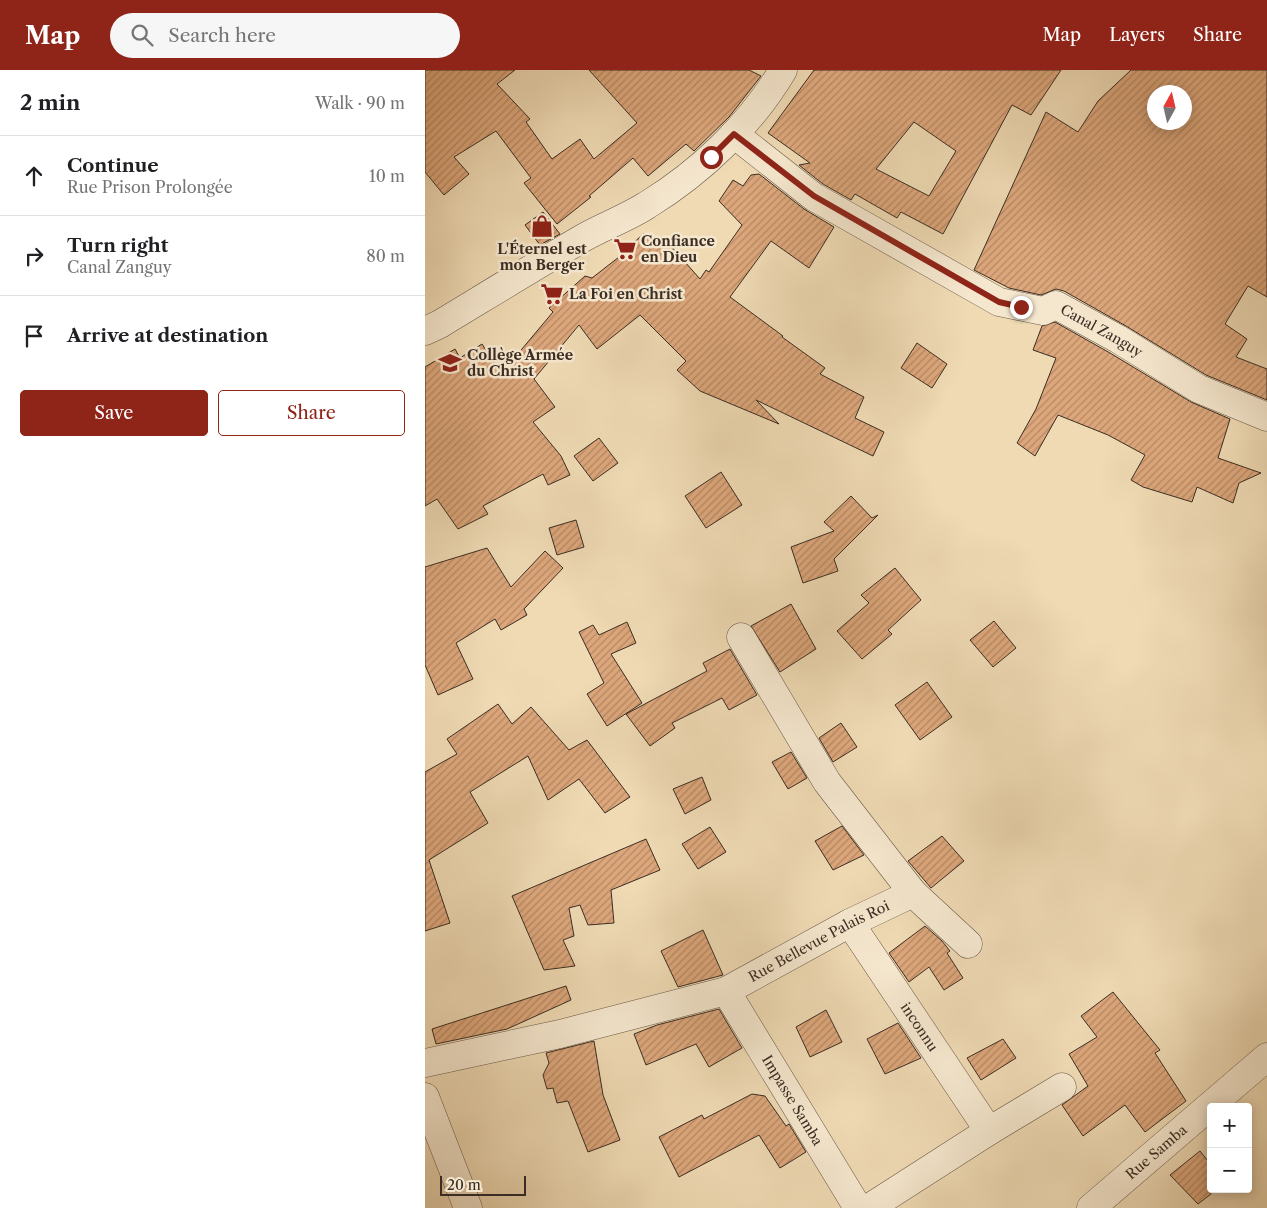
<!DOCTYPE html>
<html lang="en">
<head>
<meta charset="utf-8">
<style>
	:root { --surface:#fff; --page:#f6f6f6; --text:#202124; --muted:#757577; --line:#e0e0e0; --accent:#8f2418 }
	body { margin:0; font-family:"Libre Caslon Text",serif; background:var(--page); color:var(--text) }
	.controls { position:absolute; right:15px; bottom:15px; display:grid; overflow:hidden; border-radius:5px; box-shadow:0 2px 12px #0003 }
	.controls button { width:45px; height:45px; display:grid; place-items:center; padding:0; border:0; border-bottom:1px solid var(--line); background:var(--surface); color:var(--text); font:25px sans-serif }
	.compass { position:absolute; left:722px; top:15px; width:45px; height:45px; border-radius:50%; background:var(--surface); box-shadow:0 2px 12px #0003; rotate:8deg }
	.scale { position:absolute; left:15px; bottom:12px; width:86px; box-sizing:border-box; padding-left:5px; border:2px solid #3b2d24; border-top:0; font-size:14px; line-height:18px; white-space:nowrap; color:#3b2d24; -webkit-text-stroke:4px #f5e7ce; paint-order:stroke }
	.stop { position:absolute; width:15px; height:15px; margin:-11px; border:4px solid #8f2418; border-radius:50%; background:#fff }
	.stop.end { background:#8f2418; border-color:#fff; box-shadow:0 1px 5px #0008 }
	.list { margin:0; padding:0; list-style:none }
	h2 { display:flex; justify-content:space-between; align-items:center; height:65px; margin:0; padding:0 20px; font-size:21px }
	h2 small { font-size:16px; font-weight:400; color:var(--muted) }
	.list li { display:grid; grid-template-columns:32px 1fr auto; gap:15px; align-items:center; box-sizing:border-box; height:80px; padding:0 20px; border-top:1px solid var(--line) }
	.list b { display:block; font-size:19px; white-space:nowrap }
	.list p { margin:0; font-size:16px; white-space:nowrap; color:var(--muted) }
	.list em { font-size:16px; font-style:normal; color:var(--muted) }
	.actions { display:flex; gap:10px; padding:15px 20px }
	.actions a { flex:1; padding:11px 0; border:1px solid var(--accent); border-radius:5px; text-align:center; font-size:18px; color:var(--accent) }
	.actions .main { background:var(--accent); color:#fff }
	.icon { flex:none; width:28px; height:28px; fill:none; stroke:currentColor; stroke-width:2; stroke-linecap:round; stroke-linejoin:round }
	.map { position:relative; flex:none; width:842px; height:1138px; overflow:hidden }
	header { display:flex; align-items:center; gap:30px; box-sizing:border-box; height:70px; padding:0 25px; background:var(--accent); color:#fff }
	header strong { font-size:24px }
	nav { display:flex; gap:28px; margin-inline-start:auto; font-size:18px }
	.search { width:350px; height:45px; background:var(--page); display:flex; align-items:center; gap:12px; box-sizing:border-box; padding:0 18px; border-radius:28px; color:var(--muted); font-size:19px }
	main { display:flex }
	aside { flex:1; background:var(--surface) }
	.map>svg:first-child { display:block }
</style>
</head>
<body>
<header>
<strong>Map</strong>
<div class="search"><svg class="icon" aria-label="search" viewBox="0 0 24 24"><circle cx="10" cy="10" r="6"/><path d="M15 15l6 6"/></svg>Search here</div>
<nav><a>Map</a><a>Layers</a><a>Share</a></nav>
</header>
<main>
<aside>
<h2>2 min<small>Walk · 90 m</small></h2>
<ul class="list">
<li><svg class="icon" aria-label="ahead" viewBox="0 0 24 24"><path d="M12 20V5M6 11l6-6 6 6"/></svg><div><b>Continue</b><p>Rue Prison Prolongée</p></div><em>10 m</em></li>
<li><svg class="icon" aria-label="right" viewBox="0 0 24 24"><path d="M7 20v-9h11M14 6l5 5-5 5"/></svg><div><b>Turn right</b><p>Canal Zanguy</p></div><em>80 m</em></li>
<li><svg class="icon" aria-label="arrive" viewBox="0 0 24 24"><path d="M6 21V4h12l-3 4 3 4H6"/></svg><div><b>Arrive at destination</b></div></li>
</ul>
<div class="actions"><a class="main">Save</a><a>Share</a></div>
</aside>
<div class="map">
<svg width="842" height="1138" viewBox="0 0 842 1138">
	<defs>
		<pattern id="building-hatch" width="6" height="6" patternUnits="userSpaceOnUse" patternTransform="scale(1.25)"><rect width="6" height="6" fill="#dda77b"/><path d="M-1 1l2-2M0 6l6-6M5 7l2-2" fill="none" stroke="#b48865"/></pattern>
	</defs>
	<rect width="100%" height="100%" fill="#efdab4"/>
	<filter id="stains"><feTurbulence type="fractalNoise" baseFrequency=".004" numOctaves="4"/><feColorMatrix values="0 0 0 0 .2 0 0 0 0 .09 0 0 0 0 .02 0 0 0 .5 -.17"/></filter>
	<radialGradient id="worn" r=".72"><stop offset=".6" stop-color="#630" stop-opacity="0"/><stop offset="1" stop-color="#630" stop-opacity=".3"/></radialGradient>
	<path fill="url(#building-hatch)" stroke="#3b2d24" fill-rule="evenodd" d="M0,0H90L72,14L105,49L101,52L127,89L155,69L169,89L212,53L164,0H324L336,6L304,47L269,81L261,74L223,106L208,88L164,126L166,127L132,154L99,113L106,108L71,61L29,87L44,104L19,125L0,102Z
		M389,0H636L606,45L587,35L518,164L476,142L472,148L430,124L426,130L398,114L374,95L385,93L343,63ZM489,52L531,81L504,126L451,99Z
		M706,0H842V227L823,216L800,254L822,269L811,287L842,299V330L781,305L701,256L639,221L631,219L616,225L584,218L549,200L621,42L653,62L673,31ZM730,22H760V52H730Z
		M334,104L379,139L409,157L384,198L346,171L305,227L358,266L357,267L400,298L395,304L439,327L430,348L459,362L448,386L331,330L354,354L275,321L252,300L261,291L215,245L172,279L154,255L109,309L130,337L108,352L136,386L145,405L123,415L118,404L58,436L63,444L33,459L12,429L0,436V297L30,279L35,288L57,274L76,304L128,242L124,238L160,206L167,208L194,187L219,163L230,173L237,166L275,209L281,200L284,202L317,155L294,131L308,110L318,116L326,105Z
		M118,142L135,164L115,175L100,155Z
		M630,252L685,283L766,332L805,349L793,388L836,403L814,413L808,433L772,417L767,432L718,417L706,410L720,385L683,365L633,345L610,386L592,373L611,339L631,288L608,280L617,256Z
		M492,273L522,294L507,318L476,298Z
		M174,368L193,393L168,411L149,386Z
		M296,402L317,435L281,458L260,426Z
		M426,426L447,448L453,445L409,489L413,501L378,513L366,477L409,461L399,452Z
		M151,450L159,477L132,485L124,458Z
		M62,478L86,517L120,481L138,498L99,539L102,545L76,560L70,549L31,573L48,609L13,625L0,595V497Z
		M470,498L496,530L463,560L467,564L437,589L412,561L444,533L436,525Z
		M366,534L391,579L355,602L326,556Z
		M569,551L591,578L568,597L545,570Z
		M202,552L211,573L186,584L217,633L182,656L162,624L179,613L154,562L168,555L174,565Z
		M305,579L332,625L304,640L297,628L247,653L250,658L225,676L201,644L282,601L278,593Z
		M502,612L527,647L495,670L470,635Z
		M73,634L87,654L106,637L144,680L162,670L205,727L180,743L154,709L123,730L103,686L45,722L63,753L4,790L25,853L0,861V702L32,684L22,669Z
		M416,653L432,677L408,692L394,668Z
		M366,682L382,708L363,719L347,692Z
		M277,707L286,730L260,744L248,719Z
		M417,756L439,785L408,800L390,771Z
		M285,757L301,782L273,799L257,774Z
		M517,766L539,791L506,818L483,791Z
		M221,769L235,800L186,820L189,853L163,855L155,835L144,838L149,866L138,870L150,896L119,900L87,826Z
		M500,856L517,871L525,881L522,883L538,908L519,920L504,897L484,912L464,883Z
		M278,860L298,905L253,917L236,881Z
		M141,916L146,930L82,959L11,974L7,959Z
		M688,922L735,980L730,983L761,1031L720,1062L700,1035L658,1066L637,1035L663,1016L644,984L672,967L656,946Z
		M294,939L317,978L284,997L271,974L221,995L209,964L232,955Z
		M401,940L417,972L385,987L371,957Z
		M473,953L496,988L460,1004L442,969Z
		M578,969L591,988L556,1010L542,988Z
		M169,971L178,1025L195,1070L163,1082L143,1031L132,1033L128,1018L122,1019L118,1005L124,993L121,983Z
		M327,1024L340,1026L361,1056L364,1054L381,1082L355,1098L334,1065L254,1107L234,1067L277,1045L279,1049Z
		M775,1081L786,1095V1124L773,1134L745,1105Z"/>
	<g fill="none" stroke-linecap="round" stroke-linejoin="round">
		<defs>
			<g id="minor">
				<path id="s1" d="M309,64L389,127L574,232L618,241L631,235L693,269L774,319L842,347"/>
				<path d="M0,261L15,254C63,225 110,196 158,168C179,156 202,148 222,135C276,102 326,54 358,0"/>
				<path d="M488,823L543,874"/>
				<path id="s2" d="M425,853L564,1061L637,1017"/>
				<path id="s3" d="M301,921L433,1138"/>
				<path id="s4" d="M0,993L135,964L301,921L425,853L488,823L402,712L316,567"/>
				<path d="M0,1027L43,1138"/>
				<path d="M444,1138L564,1061"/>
				<path id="s5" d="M666,1138L842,987"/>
			</g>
		</defs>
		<use href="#minor" stroke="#685848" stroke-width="29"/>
		<use href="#minor" stroke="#f5e7ce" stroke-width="28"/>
	</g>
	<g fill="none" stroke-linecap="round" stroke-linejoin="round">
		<path stroke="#8f2418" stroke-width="6" d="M286,87L309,64L389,126L574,232L596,237"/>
	</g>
	<defs>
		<symbol id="shop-bare" viewBox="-9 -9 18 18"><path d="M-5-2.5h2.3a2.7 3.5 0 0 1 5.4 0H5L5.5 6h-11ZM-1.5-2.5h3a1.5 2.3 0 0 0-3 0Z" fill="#8f2418" stroke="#f5e7ce" stroke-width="2.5" paint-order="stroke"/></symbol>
		<symbol id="supermarket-bare" viewBox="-9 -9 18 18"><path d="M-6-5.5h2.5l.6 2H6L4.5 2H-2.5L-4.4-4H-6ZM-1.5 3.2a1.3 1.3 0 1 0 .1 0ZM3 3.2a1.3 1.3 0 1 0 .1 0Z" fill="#8f2418" stroke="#f5e7ce" stroke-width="2.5" paint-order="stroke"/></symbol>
		<symbol id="school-bare" viewBox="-9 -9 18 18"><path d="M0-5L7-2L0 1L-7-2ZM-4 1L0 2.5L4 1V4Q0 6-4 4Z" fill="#8f2418" stroke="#f5e7ce" stroke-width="2.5" paint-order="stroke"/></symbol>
	</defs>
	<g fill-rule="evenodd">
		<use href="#shop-bare" x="101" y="140" width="32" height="32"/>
		<use href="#supermarket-bare" x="184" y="163" width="32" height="32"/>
		<use href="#supermarket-bare" x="111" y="208" width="32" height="32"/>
		<use href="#school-bare" x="9" y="277" width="32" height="32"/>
	</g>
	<g text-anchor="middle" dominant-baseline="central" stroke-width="5" stroke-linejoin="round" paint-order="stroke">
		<g font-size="14" font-weight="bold" fill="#3b2d24" stroke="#f5e7ce" text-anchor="start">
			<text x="216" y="171">Confiance<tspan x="216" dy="16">en Dieu</tspan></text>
			<text x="117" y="179" text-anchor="middle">L'Éternel est<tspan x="117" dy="16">mon Berger</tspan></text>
			<text x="144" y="224">La Foi en Christ</text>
			<text x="42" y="285">Collège Armée<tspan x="42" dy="16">du Christ</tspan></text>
		</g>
		<g font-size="14" fill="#3b2d24" stroke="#f5e7ce">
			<text stroke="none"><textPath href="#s1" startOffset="426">Canal Zanguy</textPath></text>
			<text stroke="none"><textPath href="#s4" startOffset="415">Rue Bellevue Palais Roi</textPath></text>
			<text stroke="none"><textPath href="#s2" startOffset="125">inconnu</textPath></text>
			<text stroke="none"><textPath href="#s3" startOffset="128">Impasse Samba</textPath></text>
			<text stroke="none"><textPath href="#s5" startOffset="86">Rue Samba</textPath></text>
		</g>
	</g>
	<rect width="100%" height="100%" filter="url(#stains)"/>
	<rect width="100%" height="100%" fill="url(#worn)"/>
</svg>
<div class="controls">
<button>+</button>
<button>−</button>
</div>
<svg class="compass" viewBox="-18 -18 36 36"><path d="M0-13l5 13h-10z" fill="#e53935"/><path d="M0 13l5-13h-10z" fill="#757577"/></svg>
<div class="scale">20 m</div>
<div class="stop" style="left:286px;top:87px"></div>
<div class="stop end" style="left:596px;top:237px"></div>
</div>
</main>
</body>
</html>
